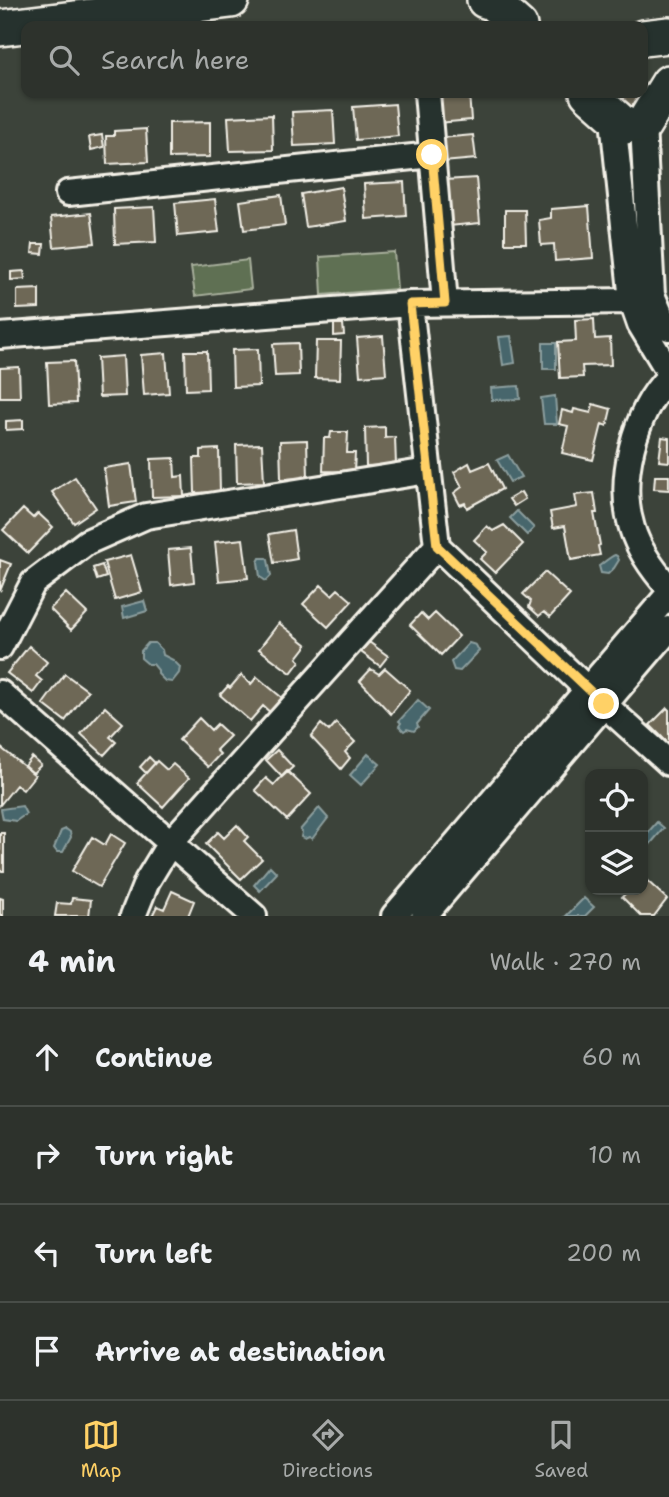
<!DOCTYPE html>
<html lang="en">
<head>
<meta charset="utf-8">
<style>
	:root { --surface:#2d322c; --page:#393e38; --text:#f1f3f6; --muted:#a7aaa9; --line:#484d48; --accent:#ffd166 }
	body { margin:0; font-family:"Shantell Sans",sans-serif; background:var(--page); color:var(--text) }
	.controls { position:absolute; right:21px; bottom:21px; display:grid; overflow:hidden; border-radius:14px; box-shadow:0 2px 5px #0004 }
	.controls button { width:63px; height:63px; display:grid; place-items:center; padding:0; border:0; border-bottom:2px solid var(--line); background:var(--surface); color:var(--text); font:35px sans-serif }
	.stop { position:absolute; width:21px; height:21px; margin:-16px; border:5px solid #ffd166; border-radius:50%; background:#fff }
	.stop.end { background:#ffd166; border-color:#fff; box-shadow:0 2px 7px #0008 }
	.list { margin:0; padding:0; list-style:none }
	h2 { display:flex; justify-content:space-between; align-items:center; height:91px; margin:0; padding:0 28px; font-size:30px }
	h2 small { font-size:23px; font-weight:400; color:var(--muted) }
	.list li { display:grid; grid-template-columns:46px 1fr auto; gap:21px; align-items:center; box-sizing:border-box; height:98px; padding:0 28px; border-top:2px solid var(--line) }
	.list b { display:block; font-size:26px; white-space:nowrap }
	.list em { font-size:23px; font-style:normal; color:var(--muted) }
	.icon { flex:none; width:38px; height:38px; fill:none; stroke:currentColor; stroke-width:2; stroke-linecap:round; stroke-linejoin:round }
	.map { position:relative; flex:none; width:669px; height:916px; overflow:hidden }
	.search { position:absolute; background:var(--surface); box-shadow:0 2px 5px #0004; left:21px; right:21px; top:21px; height:77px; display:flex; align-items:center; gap:18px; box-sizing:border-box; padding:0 24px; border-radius:14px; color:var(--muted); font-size:26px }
	.sheet { height:483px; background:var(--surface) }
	nav { display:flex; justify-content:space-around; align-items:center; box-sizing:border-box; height:98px; border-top:2px solid var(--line); background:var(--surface); font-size:19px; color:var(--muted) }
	nav a { display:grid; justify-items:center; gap:4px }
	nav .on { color:var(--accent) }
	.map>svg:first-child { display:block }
</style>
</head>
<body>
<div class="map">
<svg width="669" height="916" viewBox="0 0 669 916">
	<rect width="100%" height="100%" fill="#3c433a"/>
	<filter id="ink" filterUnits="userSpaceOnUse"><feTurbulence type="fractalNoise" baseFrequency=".0143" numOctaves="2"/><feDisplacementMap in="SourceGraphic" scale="14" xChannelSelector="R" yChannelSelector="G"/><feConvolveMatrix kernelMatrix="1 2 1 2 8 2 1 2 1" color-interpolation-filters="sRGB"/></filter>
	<g filter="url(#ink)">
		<path fill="#5e7052" stroke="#a9b09d" stroke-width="2" d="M394,252L397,289L322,295L320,257Z
			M248,260L251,289L195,296L191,267Z"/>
		<path fill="#46666c" stroke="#8c9e9e" stroke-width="2" d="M511,336L515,363L503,365L499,337Z
			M543,343H556V369H543Z
			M519,386L520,399L492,400L491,388Z
			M555,396L557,424H544L541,398Z
			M508,455L521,477L510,482L497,460Z
			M517,511L534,528L527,535L510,518Z
			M615,555L617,556L619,560L614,568L608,574L601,573L599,566C602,564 611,556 615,555Z
			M260,558H266L268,560L271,576L266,581L260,577L258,562Z
			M144,601L147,611L124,618L122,607Z
			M148,643H155L162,650L163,655L173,660L180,667L179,673L172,682L165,681L158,674V670L153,664H148L141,658V651Z
			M469,643L476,645L479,651L460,671L454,670L451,662Z
			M418,700L429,710L417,724L418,727L414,731L407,729L404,731L399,726L401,723L399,721Z
			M368,754L380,764L361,785L350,775Z
			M22,806L26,814L16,821L3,819L1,809Z
			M319,808L328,818L312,839L309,837L305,839L301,837L302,832L300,830Z
			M657,822L664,828L646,849L643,846V838Z
			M66,829L70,832L71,837L63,852H57L54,848L61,831Z
			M270,866L277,873L260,891L254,885Z
			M584,898L594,907L585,916H566Z"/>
		<path fill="#6e6857" stroke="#f4f1e8" stroke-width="2" d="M436,93H469L471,120L438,123Z
			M628,93H637L645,100L629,120L615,109Z
			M395,104L398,136L356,140L353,107Z
			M333,110L335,144L294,146L292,112Z
			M272,115L273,150L230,151L228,117Z
			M210,122V157L169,158V123Z
			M146,129L148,162L107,164L106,136H114V131Z
			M102,135L104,147L91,150L89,137Z
			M473,135L476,159L443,162L441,138Z
			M476,178L480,223L449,226L445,180Z
			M404,182L406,216L366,219L364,184Z
			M341,187L346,221L306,227L301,194Z
			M281,195L285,225L244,230L240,201Z
			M215,199L219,232L178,236L175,203Z
			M589,206L593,258L555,261L554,244L541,245L539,220L551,218V209Z
			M154,207L156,242L115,244L114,209Z
			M505,210H525L526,243H505Z
			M91,213L95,243L54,247L51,217Z
			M33,244H44L43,254L32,253Z
			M24,271L25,279L11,280V272Z
			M39,289V308L17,309V290Z
			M594,319L595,339L610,338L611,365L582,366L583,377L560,378L558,342L576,341L575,320Z
			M334,324H343L344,335L334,336Z
			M383,336L386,374L360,376L357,338Z
			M316,341H341L340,379L315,378Z
			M298,343L299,375L275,376L273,344Z
			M258,349L259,386L233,387L232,350Z
			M185,351H207L208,389L186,390Z
			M166,353L169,393L144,395L141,355Z
			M123,356L125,396L99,397L97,358Z
			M74,361L76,403L49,404L47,362Z
			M19,367L20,397H0V368Z
			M593,404L611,409L607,426L602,424L593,460L562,453L568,426L559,424L562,410L573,413L574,409L591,413Z
			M23,420V429L6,430V421Z
			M385,427V438L395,437L396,465L366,466L365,428Z
			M331,432H348L347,453H355L354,472L323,471L324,438H330Z
			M662,437L669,438V462L659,461Z
			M307,440L308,478L281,479L280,441Z
			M262,444L264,482L237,483L236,445Z
			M219,449L220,492L195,493L194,458H201V450Z
			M174,458L175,477L183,476L184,496L152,497L151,459Z
			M469,463L472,470L489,463L502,489L467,508L465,503L460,505L454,493L462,487L454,472Z
			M131,464L136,502L109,506L104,468Z
			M655,476H669V490L654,489Z
			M75,477L96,508L74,523L52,492Z
			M521,492L525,499L514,506L509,499Z
			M594,493L597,513H594L600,545L598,546L600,555L571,560L565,526L553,528L550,512L577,507L575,495Z
			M23,509L33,518L38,513L53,527L28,553L3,530Z
			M504,525L523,544L495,573L480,559L487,552L474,540L487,526L493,531Z
			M293,530L297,559L274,563L269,534Z
			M243,539L248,578L219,581L215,542Z
			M191,548L194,582L171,585L168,550Z
			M131,555L142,592L115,600L104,562Z
			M0,560L11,564L0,591Z
			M102,565L106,577L97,580L93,568Z
			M545,572L570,595L550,617L544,612L539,616L529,607L531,601L523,594Z
			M321,585L332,595L338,589L352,601L328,627L303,604Z
			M66,593L87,613L71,630L50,609Z
			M421,613L428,620L435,613L459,636L441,655L410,625Z
			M279,623L307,645L297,658L300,661L291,673L259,649Z
			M369,642L388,656L380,666L361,652Z
			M29,646L47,662L36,676L42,681L33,693L7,673Z
			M385,668L410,690L391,714L360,681L371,669L379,674Z
			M65,674L88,691L65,721L43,704Z
			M241,675L251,684L257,677L286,701L273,715L263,706L250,721L220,695L228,686L230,688Z
			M105,707L123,723L110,737L116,742L104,755L81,734Z
			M667,708L669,710V744L650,725Z
			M199,718L211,730L217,724L230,736L216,750L220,754L208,767L179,740Z
			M336,723L355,742L345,752L350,758L341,769L311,737L321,724L329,731Z
			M0,747L35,775L23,790L16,785L0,805Z
			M277,750L293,767L282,777L266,760Z
			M32,757L41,765L33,773L25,766Z
			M149,757L155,763L146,773L140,767Z
			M157,761L167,770L173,764L189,778L163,807L137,783Z
			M287,771L311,794L287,820L255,790L266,778L274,785Z
			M237,825L248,837L244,841L262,859L241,879L206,844L218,832L224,838Z
			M0,833H4V871H0Z
			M111,834L125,843L99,887L72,871L92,837L105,845Z
			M643,877L667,899L654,916H641L622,897L629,890H643Z
			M172,891L194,901L188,916H152L157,906L164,909Z
			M0,898L3,899V916H0Z
			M72,898L91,900L89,916H55L57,903L71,904Z"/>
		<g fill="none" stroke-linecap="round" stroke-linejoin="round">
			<defs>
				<path id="minor" d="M427,93L445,303
					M68,193L432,155
					M410,304L437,546L588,690L669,763
					M669,328L662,318L652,295L643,125L625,126L614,129L632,301L640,324L669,372
					M0,336L410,304L632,301
					M669,377C634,412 617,481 632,528C639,551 653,570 669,588
					M0,647L33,583L87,542L146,516L428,471
					M0,693L254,916
					M133,916L147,881L170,843L437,546
					M394,916L669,594
					M424,916L669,629"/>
				<path id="highway" d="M485,0L492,2L519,26
					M0,28L231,0
					M643,38L669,35
					M588,93L625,126
					M643,125L669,83"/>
			</defs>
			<use href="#minor" stroke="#f4f1e8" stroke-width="30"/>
			<use href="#highway" stroke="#f4f1e8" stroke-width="40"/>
			<use href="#minor" stroke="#26332d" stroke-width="24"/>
			<use href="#highway" stroke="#26332d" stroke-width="35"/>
		</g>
	</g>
	<g fill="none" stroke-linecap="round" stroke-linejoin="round" filter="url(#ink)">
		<path stroke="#ffd166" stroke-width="9" d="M432,155L445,303L410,304L437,546L604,704"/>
	</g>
</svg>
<div class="controls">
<button><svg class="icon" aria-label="locate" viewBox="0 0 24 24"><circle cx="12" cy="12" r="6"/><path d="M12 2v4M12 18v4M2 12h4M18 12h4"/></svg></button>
<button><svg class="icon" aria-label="layers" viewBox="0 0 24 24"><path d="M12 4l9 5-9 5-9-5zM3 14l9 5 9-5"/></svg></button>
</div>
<div class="stop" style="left:432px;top:155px"></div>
<div class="stop end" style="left:604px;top:704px"></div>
<div class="search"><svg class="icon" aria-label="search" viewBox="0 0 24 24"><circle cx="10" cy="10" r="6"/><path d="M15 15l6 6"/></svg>Search here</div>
</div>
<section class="sheet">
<h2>4 min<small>Walk · 270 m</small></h2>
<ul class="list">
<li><svg class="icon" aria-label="ahead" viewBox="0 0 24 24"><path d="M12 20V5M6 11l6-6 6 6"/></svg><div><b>Continue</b></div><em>60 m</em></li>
<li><svg class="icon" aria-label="right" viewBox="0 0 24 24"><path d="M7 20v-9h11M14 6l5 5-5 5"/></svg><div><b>Turn right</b></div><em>10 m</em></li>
<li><svg class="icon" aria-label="left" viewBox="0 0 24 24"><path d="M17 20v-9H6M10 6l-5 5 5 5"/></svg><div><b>Turn left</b></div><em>200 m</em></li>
<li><svg class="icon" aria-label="arrive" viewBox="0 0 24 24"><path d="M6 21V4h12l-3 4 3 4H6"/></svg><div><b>Arrive at destination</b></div></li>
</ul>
</section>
<nav>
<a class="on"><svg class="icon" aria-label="map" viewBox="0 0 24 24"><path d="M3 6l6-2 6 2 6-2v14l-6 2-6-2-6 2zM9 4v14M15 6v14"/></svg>Map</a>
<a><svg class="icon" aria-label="directions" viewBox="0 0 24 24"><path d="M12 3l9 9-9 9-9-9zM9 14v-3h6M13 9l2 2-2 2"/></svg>Directions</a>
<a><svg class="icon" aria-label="saved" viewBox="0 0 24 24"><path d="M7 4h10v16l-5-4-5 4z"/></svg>Saved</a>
</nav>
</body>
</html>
